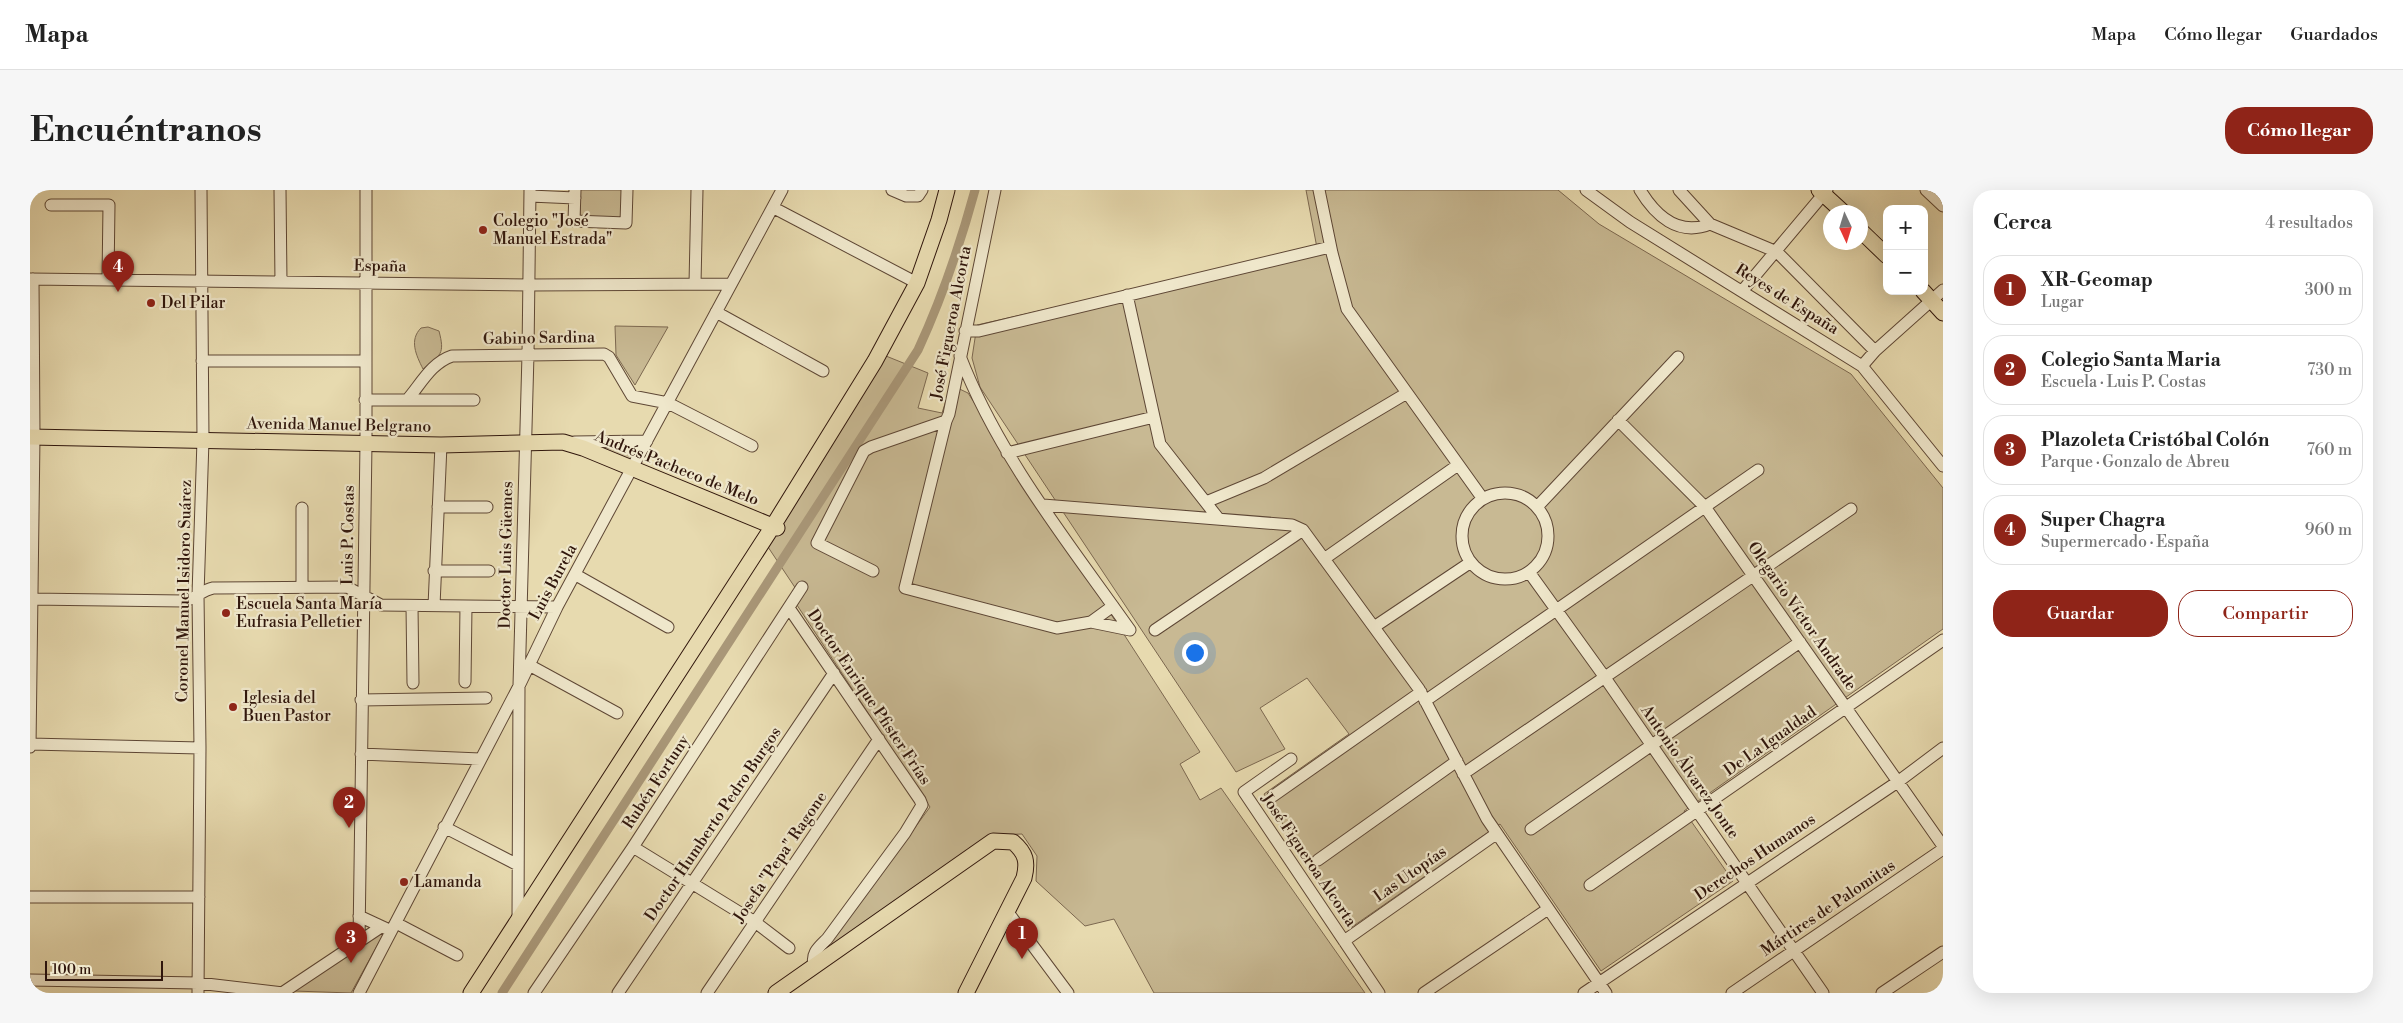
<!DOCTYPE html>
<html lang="es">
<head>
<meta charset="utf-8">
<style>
	:root { --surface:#fff; --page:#f6f6f6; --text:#222; --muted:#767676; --line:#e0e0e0; --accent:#8f2418 }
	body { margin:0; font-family:"Libre Bodoni",serif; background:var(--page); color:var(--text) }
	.controls { position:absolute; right:15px; top:15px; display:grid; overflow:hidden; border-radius:10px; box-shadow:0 5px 20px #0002 }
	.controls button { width:45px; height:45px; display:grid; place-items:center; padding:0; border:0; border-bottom:1px solid var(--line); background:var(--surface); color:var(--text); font:25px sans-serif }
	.compass { position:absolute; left:1793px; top:15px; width:45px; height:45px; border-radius:50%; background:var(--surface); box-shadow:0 5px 20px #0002; rotate:176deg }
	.scale { position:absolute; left:15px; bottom:12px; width:118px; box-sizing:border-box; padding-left:5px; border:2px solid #30160c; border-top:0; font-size:14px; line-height:18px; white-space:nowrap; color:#30160c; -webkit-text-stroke:4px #efe7cb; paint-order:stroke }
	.you { position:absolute; left:1164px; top:462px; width:18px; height:18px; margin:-12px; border:4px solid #fff; border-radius:50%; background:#1a73e8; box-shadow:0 0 0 8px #1a73e833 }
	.badge { display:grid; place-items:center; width:32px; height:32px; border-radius:50%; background:var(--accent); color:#fff; font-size:16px; font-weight:700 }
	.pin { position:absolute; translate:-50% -41px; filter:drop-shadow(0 1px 2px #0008) }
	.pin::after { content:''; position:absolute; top:26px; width:18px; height:15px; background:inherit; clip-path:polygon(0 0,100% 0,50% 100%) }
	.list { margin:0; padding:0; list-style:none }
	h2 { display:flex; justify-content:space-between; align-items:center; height:65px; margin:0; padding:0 20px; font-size:21px }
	h2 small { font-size:16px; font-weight:400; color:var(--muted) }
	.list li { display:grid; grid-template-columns:32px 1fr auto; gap:15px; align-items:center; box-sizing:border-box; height:70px; margin:0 10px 10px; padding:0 10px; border:1px solid var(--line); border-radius:20px }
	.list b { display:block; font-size:19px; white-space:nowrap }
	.list p { margin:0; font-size:16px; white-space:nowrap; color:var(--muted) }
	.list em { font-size:16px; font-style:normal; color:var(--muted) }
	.actions { display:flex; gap:10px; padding:15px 20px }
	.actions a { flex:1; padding:11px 0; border:1px solid var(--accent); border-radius:20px; text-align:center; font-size:18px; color:var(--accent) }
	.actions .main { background:var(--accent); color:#fff }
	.map { position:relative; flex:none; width:1913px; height:803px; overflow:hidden; border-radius:20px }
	header { display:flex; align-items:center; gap:30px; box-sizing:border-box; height:70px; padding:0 25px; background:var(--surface); border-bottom:1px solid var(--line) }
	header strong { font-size:24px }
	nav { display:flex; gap:28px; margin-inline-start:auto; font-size:18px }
	.intro { display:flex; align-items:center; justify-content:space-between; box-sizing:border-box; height:120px; padding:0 30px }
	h1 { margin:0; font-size:35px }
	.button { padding:12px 22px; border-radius:20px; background:var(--accent); color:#fff; font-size:18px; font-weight:700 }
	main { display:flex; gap:30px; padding:0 30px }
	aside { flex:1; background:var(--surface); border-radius:20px; box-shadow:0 5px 20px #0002 }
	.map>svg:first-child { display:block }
</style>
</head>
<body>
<header>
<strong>Mapa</strong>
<nav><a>Mapa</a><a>Cómo llegar</a><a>Guardados</a></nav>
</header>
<div class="intro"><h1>Encuéntranos</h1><a class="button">Cómo llegar</a></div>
<main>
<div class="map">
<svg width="1913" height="803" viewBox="0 0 1913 803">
	<rect width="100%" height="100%" fill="#e7daaf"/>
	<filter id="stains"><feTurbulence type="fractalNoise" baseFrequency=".004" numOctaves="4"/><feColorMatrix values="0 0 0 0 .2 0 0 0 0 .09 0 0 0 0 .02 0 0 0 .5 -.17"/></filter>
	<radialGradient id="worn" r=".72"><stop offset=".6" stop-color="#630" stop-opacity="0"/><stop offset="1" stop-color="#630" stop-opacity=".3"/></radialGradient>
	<path fill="#c8b993" stroke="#7c6850" d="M550,0H592V28H550Z
		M1276,0H1528L1569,34L1821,184L1913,298V439L1654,621L1703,691L1571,781L1470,634L1319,739L1234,604L1319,544L1277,488L1230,518L1255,559L1206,582L950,197L942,168L947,135L1287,58Z
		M585,136L638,137L605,195L586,165Z
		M398,137L409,141C415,164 411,165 393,179C386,165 379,150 391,138Z
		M856,166L898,183L888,218L912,223L921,195L938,203L1170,562L1150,574L1170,610L1191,598L1335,803H1124L1084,729L1055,736L1006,691L1007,666L992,644L963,645L799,760L796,759L900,617L763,409L766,399L738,357Z
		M564,258H609L600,275Z
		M347,743L353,745L321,803L264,801Z"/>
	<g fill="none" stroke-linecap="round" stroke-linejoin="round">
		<path stroke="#a99778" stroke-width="9" d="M472,803L888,160C912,108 930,55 945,0"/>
		<defs>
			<path id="minor" d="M250,0L251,92
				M545,0L544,31L596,33L597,0
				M862,0L876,6H888L892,0
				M1289,0L1302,63L1317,119L1453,309
				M1556,0L1600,32L1832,176L1913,276
				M1610,0C1625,25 1648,47 1680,34
				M1649,0L1680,34L1747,62L1845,161
				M1896,0L1913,16
				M500,6L545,8
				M21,15H79L78,90
				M744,18L887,93
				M0,89L499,95L700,94
				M665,94L667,0
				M1713,100L1797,0
				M1097,105L1130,254L1188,328
				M686,122L793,181
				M935,141H949L1300,57
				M930,166C969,267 1038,352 1100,440L1061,432
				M172,171H336
				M1832,176L1845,161L1913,100
				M335,210H444
				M377,210C391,194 401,173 422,166L574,164L579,167L602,206L638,213L722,256
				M1588,230L1675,317L1913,656
				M916,231L875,398L1027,438L1061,432L1083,416
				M544,252L617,251
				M977,263L1124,227
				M1432 346a43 43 0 1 1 86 0a43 43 0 1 1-86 0Z
				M1176,312L1234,288L1377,203
				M1013,315L1262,335L1273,340L1389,499L1457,629L1576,803
				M408,317H457
				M1507,317L1648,167
				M1294,369L1428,275
				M404,381H459
				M843,381L787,353L834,261L841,257L916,231L919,224L965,0
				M1499,382L1571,482L1793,803
				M546,385L638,437
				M272,398V318
				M0,409L154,411C165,409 172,400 183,398L317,397L351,415L527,417
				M382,416L383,493
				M404,416L411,255
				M759,418L890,610L892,615L875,643L797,749C789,757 781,763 784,775
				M1344,437L1441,372
				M1125,440L1273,340
				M499,475L587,523
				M435,492L436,416
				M331,510L456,508
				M1395,511L1728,280
				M0,554L170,558
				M0,557L4,247L3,89
				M331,564L450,569
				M1261,569L1214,602L1349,803
				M1433,584L1821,319
				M1243,606L1391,502
				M414,637L488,675
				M1501,639L1770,452
				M603,657L725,732L759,758
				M1288,670L1427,571
				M1560,695L1913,450
				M0,707H169
				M977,721L1038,803
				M329,726L357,739
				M488,731L489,496L498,164L500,0
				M366,733L427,765
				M329,750L336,253V0
				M1314,751L1466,644
				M0,790L168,793L253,803
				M168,803L170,558L168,405L173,250L171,0
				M252,803L351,737
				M329,803L489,496L527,417L752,0
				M504,803L603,657L772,397
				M588,803L804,483
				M677,803L849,549
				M1394,803L1518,719
				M1554,803L1869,591L1913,558
				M1702,803L1913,659
				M1852,803L1913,762"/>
			<path id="major" d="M1789,0L1813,22
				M1830,40L1857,66
				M1893,101L1913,123
				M0,247L411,255L533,252L553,258L747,338
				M441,803L743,336L845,171L887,93L909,30L917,0
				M746,803L963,651L983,652C996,663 998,672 994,688L936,803"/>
		</defs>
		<use href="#minor" stroke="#5e4735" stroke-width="13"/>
		<use href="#major" stroke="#30160c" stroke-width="17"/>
		<use href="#minor" stroke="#efe7cb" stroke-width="11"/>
		<use href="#major" stroke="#e7daaf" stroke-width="15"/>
		<path stroke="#30160c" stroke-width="2.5" stroke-dasharray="9 9" stroke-linecap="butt" d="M0,1L1,0"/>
	</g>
	<g fill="#8f2418" stroke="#efe7cb" stroke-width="2">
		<circle cx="453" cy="40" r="5"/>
		<circle cx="121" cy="113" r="5"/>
		<circle cx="196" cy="423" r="5"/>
		<circle cx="203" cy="517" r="5"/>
		<circle cx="374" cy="692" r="5"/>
	</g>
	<g text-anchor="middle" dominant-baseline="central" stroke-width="4.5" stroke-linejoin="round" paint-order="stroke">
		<g font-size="16" fill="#30160c" stroke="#efe7cb" text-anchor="start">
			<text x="463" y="31">Colegio "José<tspan x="463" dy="18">Manuel Estrada"</tspan></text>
			<text x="131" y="113">Del Pilar</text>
			<text x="206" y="414">Escuela Santa María<tspan x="206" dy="18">Eufrasia Pelletier</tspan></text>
			<text x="213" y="508">Iglesia del<tspan x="213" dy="18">Buen Pastor</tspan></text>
			<text x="384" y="692">Lamanda</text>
		</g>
		<g font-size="16" fill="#30160c" stroke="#efe7cb">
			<text transform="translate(350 76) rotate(1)">España</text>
			<text transform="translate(1757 109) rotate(32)">Reyes de España</text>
			<text transform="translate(921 133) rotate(-79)">José Figueroa Alcorta</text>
			<text transform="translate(509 148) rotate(-1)">Gabino Sardina</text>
			<text transform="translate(309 235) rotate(1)">Avenida Manuel Belgrano</text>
			<text transform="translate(647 278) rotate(22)">Andrés Pacheco de Melo</text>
			<text transform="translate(318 345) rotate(-89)">Luis P. Costas</text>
			<text transform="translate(476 365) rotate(-89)">Doctor Luis Güemes</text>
			<text transform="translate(523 392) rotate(-62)">Luis Burela</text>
			<text transform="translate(154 401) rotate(-89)">Coronel Manuel Isidoro Suárez</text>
			<text transform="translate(1772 426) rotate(55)">Olegario Víctor Andrade</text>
			<text transform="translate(839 507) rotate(56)">Doctor Enrique Pfister Frías</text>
			<text transform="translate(1740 551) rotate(-35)">De La Igualdad</text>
			<text transform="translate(1660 582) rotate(55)">Antonio Álvarez Jonte</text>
			<text transform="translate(626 592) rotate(-57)">Rubén Fortuny</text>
			<text transform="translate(683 634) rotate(-56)">Doctor Humberto Pedro Burgos</text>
			<text transform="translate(750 667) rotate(-56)">Josefa "Pepa" Ragone</text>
			<text transform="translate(1725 667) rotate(-34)">Derechos Humanos</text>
			<text transform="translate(1279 670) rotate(56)">José Figueroa Alcorta</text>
			<text transform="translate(1380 684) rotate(-35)">Las Utopías</text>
			<text transform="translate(1798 718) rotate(-34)">Mártires de Palomitas</text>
		</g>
	</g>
	<rect width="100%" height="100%" filter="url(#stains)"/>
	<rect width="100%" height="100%" fill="url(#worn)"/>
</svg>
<div class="controls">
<button>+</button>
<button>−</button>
</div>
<svg class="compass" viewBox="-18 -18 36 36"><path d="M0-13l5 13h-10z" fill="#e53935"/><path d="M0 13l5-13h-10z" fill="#767676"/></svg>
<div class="scale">100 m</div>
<div class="you"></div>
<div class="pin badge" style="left:992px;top:769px">1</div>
<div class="pin badge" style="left:319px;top:638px">2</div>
<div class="pin badge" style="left:321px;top:773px">3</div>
<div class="pin badge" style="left:88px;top:102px">4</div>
</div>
<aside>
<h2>Cerca<small>4 resultados</small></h2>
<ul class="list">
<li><span class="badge">1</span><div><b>XR-Geomap</b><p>Lugar</p></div><em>300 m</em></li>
<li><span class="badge">2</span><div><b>Colegio Santa Maria</b><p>Escuela · Luis P. Costas</p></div><em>730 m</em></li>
<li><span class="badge">3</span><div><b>Plazoleta Cristóbal Colón</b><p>Parque · Gonzalo de Abreu</p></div><em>760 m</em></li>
<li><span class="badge">4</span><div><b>Super Chagra</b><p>Supermercado · España</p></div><em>960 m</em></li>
</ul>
<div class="actions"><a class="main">Guardar</a><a>Compartir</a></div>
</aside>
</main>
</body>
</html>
